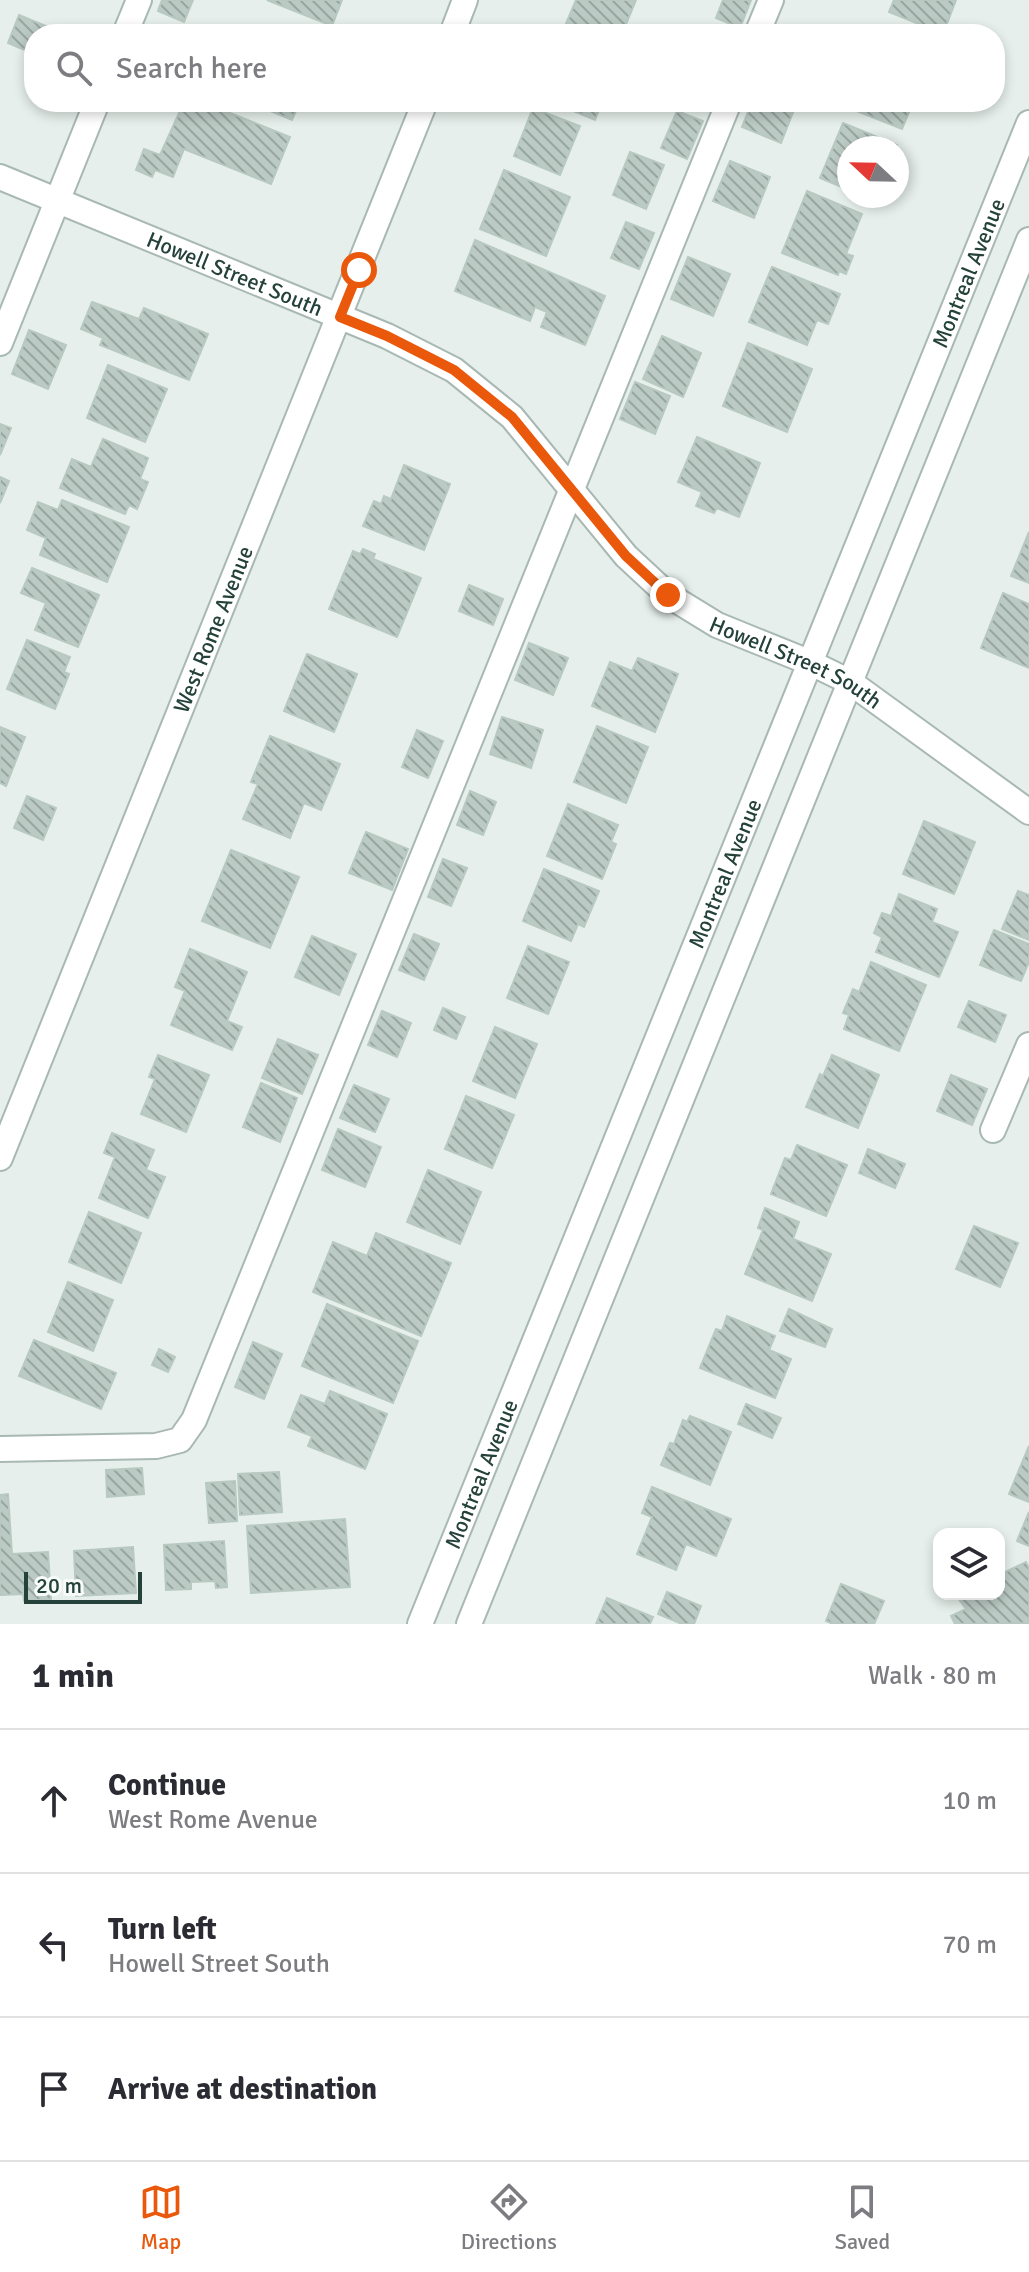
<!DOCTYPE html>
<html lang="en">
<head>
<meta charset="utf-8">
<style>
	:root { --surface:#fff; --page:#f7f7f7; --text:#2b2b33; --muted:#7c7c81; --line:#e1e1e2; --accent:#ea580c }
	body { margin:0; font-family:Signika,sans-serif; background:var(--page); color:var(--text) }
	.controls { position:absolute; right:24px; bottom:24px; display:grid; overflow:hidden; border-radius:16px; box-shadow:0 4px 12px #0003 }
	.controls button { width:72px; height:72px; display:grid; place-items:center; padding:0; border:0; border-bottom:2px solid var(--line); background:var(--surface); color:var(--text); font:40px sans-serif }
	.compass { position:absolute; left:837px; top:136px; width:72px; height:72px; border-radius:50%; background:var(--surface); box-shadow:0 4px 12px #0003; rotate:292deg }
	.scale { position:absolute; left:24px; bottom:20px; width:118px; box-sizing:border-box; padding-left:8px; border:4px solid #24423a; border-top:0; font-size:22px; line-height:28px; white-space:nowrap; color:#24423a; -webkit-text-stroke:6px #f7fbf9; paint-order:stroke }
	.stop { position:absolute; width:24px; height:24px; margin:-18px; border:6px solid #ea580c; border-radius:50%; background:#fff }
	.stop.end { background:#ea580c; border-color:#fff; box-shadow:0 2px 8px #0008 }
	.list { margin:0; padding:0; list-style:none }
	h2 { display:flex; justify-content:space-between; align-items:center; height:104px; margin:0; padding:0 32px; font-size:34px }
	h2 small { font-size:26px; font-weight:400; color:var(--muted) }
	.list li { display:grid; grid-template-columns:52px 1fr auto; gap:24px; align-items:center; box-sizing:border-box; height:144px; padding:0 32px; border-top:2px solid var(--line) }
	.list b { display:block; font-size:30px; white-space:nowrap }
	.list p { margin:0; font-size:26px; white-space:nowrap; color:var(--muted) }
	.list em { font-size:26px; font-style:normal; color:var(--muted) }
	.icon { flex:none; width:44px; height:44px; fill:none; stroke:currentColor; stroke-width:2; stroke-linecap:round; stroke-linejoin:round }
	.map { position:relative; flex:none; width:1029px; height:1624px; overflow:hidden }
	.search { position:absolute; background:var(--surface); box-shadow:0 4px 12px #0003; left:24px; right:24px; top:24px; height:88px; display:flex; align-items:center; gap:20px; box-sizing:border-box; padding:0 28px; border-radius:32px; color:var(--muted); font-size:30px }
	.sheet { height:536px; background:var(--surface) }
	nav { display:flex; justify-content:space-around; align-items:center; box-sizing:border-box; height:112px; border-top:2px solid var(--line); background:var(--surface); font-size:22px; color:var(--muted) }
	nav a { display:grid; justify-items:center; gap:4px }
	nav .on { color:var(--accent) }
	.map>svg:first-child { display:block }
</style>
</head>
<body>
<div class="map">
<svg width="1029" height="1624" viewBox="0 0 1029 1624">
	<defs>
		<pattern id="building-back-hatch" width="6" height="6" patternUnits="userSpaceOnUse" patternTransform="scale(2)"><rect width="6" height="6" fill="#bbcac4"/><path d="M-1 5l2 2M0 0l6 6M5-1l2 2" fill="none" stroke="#98a6a0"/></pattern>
	</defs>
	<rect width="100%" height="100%" fill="#e6efeb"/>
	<path fill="url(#building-back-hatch)" stroke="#b8c9c2" stroke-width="2" d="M162,0H193L184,22L158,11Z
		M267,0H342L332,26Z
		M576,0H636L622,34H585L565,26Z
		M723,0H751L740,28L716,18Z
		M894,0H956L943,34L889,12Z
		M19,15L65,34H34V54L8,43Z
		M714,26L735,34H710Z
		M184,102H203L290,137L271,184L184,149L173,177L155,170L152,177L136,170L144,149L160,155Z
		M249,102H300L292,120Z
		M552,102H602L595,120Z
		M752,102H797L781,143L742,127Z
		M857,102H919L917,107L912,105L902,129L854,110Z
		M533,108L580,126L560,175L514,156Z
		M677,111L703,121L687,159L661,148Z
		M843,123L897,145L896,148H849V190L820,178Z
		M630,152L664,165L646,209L613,195Z
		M730,161L770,177L754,218L713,201Z
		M504,170L570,197L546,256L480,229Z
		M807,191L862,214L846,254L853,256L846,274L839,271L838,275L782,253Z
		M626,222L654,233L639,269L611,258Z
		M475,240L605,296L585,345L541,327L547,312L535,307L530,321L455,291Z
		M688,257L730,274L713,316L671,299Z
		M772,267L840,294L828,324L817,320L807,345L749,322Z
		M92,302L139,319L144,308L208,334L189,380L100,345L103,338L81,329Z
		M29,330L66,345L48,389L12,374Z
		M662,336L701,353L683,397L643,379Z
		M748,343L812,369L787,432L723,406Z
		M108,365L167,389L145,442L87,418Z
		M635,382L670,396L655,434L620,419Z
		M0,424L11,428L0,455Z
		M697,437L760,463L739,517L717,508L714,513L696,506L702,492L678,482Z
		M103,439L148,458L140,479L148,482L137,509L129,505L125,514L60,488L72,459L91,467Z
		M404,465L450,484L424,550L363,526L374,501L381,504L384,496L391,499Z
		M0,477L9,481L0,503Z
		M62,500L129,527L107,582L40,555L46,538L27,530L38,502L58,510Z
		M1029,532V583L1011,576Z
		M363,549L375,554L373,559L421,578L397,637L329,609L353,551L360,554Z
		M32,568L99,595L78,647L35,630L46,603L21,593Z
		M469,585L503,599L493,625L459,611Z
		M1003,593L1029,604V668L981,648Z
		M27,640L70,657L64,672L69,674L55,709L7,689Z
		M529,643L568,658L553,695L515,680Z
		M307,654L357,674L334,732L284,711Z
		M638,658L678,674L655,732L592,706L610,662L632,671Z
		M502,717L543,730L531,768L490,754Z
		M597,726L648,747L626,803L574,782Z
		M0,727L25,737L6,786L0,783Z
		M417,730L443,741L428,778L402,767Z
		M270,736L340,764L321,810L304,803L290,838L243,819L258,784L251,782Z
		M470,791L496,802L483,835L457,825Z
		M27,796L56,808L43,840L14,828Z
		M568,804L618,825L611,842L616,844L602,879L547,856Z
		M924,821L975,842L954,894L903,874Z
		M366,832L408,849L392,890L349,873Z
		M231,850L299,877L270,948L202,921Z
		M443,859L467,868L451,906L428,897Z
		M544,869L599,891L584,927L578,924L571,941L523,921Z
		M1018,891L1029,895V940L1002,929Z
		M899,894L937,909L932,922L958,932L939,977L876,952L882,937L874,933L882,913L891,916Z
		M994,930L1029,944V962L1021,981L980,965Z
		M414,934L439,944L424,980L399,970Z
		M312,936L356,954L339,995L295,977Z
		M528,946L569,962L548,1014L507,998Z
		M190,949L247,972L227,1021L242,1027L232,1050L171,1025L185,991L175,987Z
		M871,962L926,985L899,1051L844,1029L849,1015L843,1013L853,989L859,992Z
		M969,1001L1006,1015L995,1042L958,1027Z
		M443,1008L465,1017L456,1039L434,1030Z
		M382,1011L411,1023L397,1057L368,1045Z
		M495,1027L537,1044L515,1098L473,1081Z
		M278,1039L318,1055L302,1094L262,1078Z
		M158,1055L209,1075L186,1132L141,1114L155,1079L149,1077Z
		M832,1055L879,1075L858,1128L806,1107L820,1074L823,1076Z
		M951,1075L987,1089L972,1125L937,1111Z
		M261,1083L297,1098L280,1142L243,1127Z
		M354,1085L389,1099L375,1132L340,1118Z
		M466,1096L514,1115L492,1168L445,1149Z
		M338,1129L381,1147L365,1187L322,1170Z
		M112,1133L154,1150L146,1170L165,1177L148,1218L99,1198L115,1157L104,1153Z
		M797,1145L847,1165L826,1216L771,1194L785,1158L791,1160Z
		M868,1149L905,1164L895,1188L859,1173Z
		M428,1170L481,1192L460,1244L407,1222Z
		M765,1208L799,1222L793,1239L831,1254L812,1301L745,1274L763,1230L758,1228Z
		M89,1212L141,1233L121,1283L69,1262Z
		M974,1226L1018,1243L1000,1287L956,1269Z
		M376,1233L451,1263L421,1336L313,1292L333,1242L367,1256Z
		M68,1282L113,1300L93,1351L48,1332Z
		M327,1304L418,1341L393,1403L302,1366Z
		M789,1309L832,1329L825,1347L780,1331Z
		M727,1316L775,1336L769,1350L791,1359L775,1398L700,1368L716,1329L722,1331Z
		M34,1340L116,1373L101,1409L19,1376Z
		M253,1342L282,1354L264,1399L235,1387Z
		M159,1349L175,1357L168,1372L152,1365Z
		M330,1391L387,1414L365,1469L308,1446L312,1436L288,1427L301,1395L325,1404Z
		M746,1404L781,1418L772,1438L738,1424Z
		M690,1416L731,1432L710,1485L661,1465L670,1443L674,1444L683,1420L687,1422Z
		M1029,1446V1502L1009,1494Z
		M142,1468L144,1494L107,1497L106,1470Z
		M279,1472L282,1512L240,1515L238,1474Z
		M235,1481L237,1521L209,1523L206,1483Z
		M652,1487L731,1519L716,1556L686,1544L676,1570L637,1554L652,1517L642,1513Z
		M8,1494L12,1554L48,1552L51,1599L24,1601L23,1594L0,1595V1495Z
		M1029,1512V1546L1017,1541Z
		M345,1519L350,1587L251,1593L247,1526Z
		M224,1541L227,1587L216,1588L215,1581L191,1582V1589L166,1590L164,1545Z
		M133,1547L136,1593L76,1596L74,1551Z
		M1026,1562L1029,1568V1623L955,1624L951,1616L966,1609L955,1594H999V1575Z
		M841,1584L884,1601L874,1624H833L826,1621Z
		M667,1592L701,1606L694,1624H682L658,1614Z
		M607,1598L653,1617L650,1624H596Z"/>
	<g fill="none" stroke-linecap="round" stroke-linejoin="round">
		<defs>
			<g id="minor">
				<path d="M125,34L139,0"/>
				<path d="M452,34L465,0"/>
				<path d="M757,34L771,0"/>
				<path id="s1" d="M0,177L387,336L454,370L512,417L626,556L668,595L717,625L811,663L850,682L1029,812"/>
				<path d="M0,343L97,102"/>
				<path d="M993,1130L1029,1045"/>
				<path id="s2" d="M0,1158L425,102"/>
				<path d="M0,1449L156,1446L180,1440L194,1420L729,102"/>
				<path id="s3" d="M420,1624L1029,123"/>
				<path d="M469,1624L1029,240"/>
			</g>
		</defs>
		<use href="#minor" stroke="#a8b8b2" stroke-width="28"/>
		<use href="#minor" stroke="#fff" stroke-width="24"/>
	</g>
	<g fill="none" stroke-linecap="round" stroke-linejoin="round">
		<path stroke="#ea580c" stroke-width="10" d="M359,270L340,317L387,336L454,370L512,417L626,556L668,595"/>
	</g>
	<g text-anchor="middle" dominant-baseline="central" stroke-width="7" stroke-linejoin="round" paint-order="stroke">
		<g font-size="22" fill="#24423a" stroke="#f7fbf9">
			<text stroke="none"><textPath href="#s3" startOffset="1458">Montreal Avenue</textPath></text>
			<text stroke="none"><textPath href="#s1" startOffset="254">Howell Street South</textPath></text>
			<text stroke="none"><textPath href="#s2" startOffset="570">West Rome Avenue</textPath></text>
			<text stroke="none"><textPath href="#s1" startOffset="950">Howell Street South</textPath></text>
			<text stroke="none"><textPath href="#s3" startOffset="810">Montreal Avenue</textPath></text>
			<text stroke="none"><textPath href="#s3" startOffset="162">Montreal Avenue</textPath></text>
		</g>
	</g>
</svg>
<div class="controls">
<button><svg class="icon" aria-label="layers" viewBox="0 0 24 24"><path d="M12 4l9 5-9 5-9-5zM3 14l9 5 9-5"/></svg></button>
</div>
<svg class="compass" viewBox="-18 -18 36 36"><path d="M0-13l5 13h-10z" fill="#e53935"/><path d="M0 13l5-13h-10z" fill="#7c7c81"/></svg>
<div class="scale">20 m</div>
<div class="stop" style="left:359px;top:270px"></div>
<div class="stop end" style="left:668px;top:595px"></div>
<div class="search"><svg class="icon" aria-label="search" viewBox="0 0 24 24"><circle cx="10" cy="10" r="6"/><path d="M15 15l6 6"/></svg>Search here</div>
</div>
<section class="sheet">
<h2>1 min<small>Walk · 80 m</small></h2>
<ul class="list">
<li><svg class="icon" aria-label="ahead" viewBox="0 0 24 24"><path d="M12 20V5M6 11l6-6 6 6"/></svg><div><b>Continue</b><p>West Rome Avenue</p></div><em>10 m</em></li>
<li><svg class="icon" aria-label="left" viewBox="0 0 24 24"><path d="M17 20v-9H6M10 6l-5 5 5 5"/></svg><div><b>Turn left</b><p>Howell Street South</p></div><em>70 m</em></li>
<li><svg class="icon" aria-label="arrive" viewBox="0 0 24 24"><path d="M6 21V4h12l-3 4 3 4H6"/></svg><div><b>Arrive at destination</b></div></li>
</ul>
</section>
<nav>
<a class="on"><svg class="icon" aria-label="map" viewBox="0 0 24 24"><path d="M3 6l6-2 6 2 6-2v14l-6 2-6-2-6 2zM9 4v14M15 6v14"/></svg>Map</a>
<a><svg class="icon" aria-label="directions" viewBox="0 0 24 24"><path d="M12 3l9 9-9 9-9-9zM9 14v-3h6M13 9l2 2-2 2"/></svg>Directions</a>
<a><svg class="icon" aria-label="saved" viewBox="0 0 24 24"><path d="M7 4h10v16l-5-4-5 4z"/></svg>Saved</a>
</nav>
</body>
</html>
